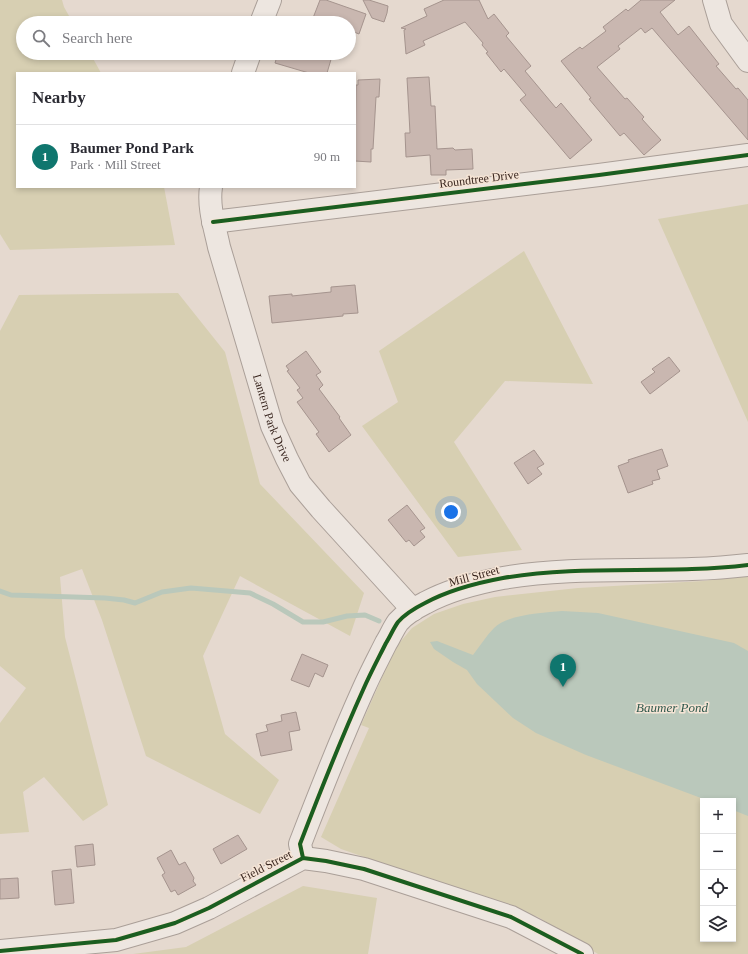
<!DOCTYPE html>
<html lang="en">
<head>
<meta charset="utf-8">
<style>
	:root { --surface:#fff; --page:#f7f7f7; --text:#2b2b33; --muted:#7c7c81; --line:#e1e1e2; --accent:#0f766e }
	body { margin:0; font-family:Georgia,serif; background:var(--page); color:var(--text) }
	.controls { position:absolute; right:12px; bottom:12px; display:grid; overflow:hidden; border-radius:0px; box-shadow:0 2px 6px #0003 }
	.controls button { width:36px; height:36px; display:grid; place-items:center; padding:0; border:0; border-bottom:1px solid var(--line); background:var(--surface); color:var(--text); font:20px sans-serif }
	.you { position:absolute; left:451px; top:512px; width:14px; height:14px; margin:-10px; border:3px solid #fff; border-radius:50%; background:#1a73e8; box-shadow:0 0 0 6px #1a73e833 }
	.badge { display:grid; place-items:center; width:26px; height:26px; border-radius:50%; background:var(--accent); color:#fff; font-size:13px; font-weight:700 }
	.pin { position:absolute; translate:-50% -33px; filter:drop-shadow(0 1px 2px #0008) }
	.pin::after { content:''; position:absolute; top:21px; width:14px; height:12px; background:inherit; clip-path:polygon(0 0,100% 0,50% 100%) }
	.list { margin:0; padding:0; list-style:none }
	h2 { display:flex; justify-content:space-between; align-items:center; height:52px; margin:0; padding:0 16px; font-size:17px }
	h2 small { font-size:13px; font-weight:400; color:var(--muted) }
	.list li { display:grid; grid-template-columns:26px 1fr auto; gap:12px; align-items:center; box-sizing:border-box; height:64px; padding:0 16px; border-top:1px solid var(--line) }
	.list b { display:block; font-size:15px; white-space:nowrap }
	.list p { margin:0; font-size:13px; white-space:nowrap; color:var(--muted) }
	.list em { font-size:13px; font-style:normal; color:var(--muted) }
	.icon { flex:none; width:22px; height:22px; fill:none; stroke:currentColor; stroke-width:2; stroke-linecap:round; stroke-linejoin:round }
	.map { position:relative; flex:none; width:748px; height:954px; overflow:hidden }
	.search { position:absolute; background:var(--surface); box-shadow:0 2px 6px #0003; left:16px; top:16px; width:340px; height:44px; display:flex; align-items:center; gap:10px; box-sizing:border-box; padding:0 14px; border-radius:22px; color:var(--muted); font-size:15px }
	.panel { position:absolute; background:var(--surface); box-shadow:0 2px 6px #0003; left:16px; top:72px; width:340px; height:116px; border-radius:0px }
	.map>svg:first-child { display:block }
</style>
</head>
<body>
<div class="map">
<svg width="748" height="954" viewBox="0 0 748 954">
	<rect width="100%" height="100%" fill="#e5d9cf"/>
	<path fill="#d7cfb2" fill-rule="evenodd" d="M0,0H62L64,7L73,23H23V53H90L101,73H17V187H164L175,245L10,250L0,234Z
		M748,204V422L658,219Z
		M524,251L593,384L505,381L454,442L522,550L458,557L362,426L398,402L379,351Z
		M178,293L225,352L260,484L364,593L350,636L240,576L203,656L225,734L279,780L260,814L146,756L102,620L82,569L60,577L65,637L108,805L83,821L44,777L23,792L29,832L0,834V723L26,688L0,666V331L19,295Z
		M748,575V954H598L538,917L341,849L321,837L369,728L361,725L395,648L412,628L434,614L463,604L495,597L578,588L703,581ZM703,801H733V939H703Z
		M303,886L377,898L368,954H133L186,947Z"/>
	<path fill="#bac8bb" d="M562,611L598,613L734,643L748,651V816L733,810V801H709L586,755L536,733L513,718L477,684L467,670L453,662L434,649L430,642L437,641L473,655C480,646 486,636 494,628C508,614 543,613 562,611Z"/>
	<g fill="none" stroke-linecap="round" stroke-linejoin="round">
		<path stroke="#bac8bb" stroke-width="5" d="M0,591L11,595L105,598L124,600L135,603L162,592L191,588L250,593L273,604L303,622H323L347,616L365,615L379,621"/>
	</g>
	<path fill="#c9b7b0" stroke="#a5948e" d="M320,0H326L366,14L359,34L349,30V23H328L313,18Z
		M363,0H369L388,6L387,13L384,22L372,18Z
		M444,0H479L488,19L494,14L509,33L506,36L531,66L525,71L556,108L561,103L592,140L570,159L520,100L526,95L504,69L501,72L486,53L488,52L482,45L483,43L465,22L423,41L425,45L406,54L404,30L406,29L401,28L427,16L424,9Z
		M641,0H675L660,12L678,35L689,26L719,64L716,66L736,89L738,88L748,100V140L652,28L645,33L641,28L618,46L620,49L597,67L625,99L627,98L644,117L642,119L661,140L644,155L624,133L620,136L589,99L591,98L561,61L580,47L582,49L606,31L603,27L626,9L628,11Z
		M278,53H322L332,56L327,73H309L275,63Z
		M429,77L431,106H435L437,149L453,148L455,150L472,149L473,169L446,170V175H431L430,155L406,157L405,133H410L407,78Z
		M380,79L379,97H376L373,149H371V162L355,161L356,85H358V80Z
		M355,285L358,313L343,314V316L272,323L269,296L292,294V296L331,292V287Z
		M306,351L321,372L316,375L323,385L319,389L340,417L339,418L351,435L329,452L316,434L319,432L297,402L303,398L297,390L300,388L287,371L289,370L286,366Z
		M669,357L680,371L650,394L641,382L655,372L652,369Z
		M662,449L668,466L657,470L660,479L652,481L653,484L628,493L618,466L629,462L628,460Z
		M534,450L544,464L537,468L542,474L528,484L514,463Z
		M407,505L425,528L420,531L425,537L414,546L409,540L406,542L388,520Z
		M302,654L328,665L323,677L315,673L309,687L291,680Z
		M296,712L300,730L289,732L292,750L261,756L256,734L268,731L266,725L282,721L281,715Z
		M238,835L247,849L221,864L213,849Z
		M93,844L95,865L77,867L75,846Z
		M171,850L179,865L185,862L194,878L193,881L196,885L178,895L175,890L171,892L162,875L165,873L157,858Z
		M71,869L74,903L55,905L52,871Z
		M18,878L19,898L0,899V879Z"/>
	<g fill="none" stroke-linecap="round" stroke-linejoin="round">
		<defs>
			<g id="minor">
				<path d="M714,0L721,24L748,61"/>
				<path d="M261,23L270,0"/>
				<path d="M243,73L250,53"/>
				<path id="s1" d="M211,187C208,207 215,228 219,247L272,426L287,459L300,484L321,509L413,610"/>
				<path d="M213,222L599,175L748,155"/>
				<path d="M303,858L300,844C320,792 340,741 363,690C370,674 378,659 386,643C390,637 393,629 398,622C405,614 415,608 425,603C449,590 476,583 503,578C584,564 666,575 748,565"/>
				<path d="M0,951L116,940L175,923L209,908L303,858L326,861L364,869L511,917L582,954"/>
			</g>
		</defs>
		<use href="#minor" stroke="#aa9f98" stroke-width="24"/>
		<use href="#minor" stroke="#ede6e0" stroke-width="22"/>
		<defs>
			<path id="cycleway" d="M213,222L599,175L748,155
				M303,858L300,844C320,792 340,741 363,690C370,674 378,659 386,643C390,637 393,629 398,622C405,614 415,608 425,603C449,590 476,583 503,578C584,564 666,575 748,565
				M0,951L116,940L175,923L209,908L303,858L326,861L364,869L511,917L582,954"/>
		</defs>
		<use href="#cycleway" stroke="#f5e4d5" stroke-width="6"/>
		<use href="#cycleway" stroke="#1b5e20" stroke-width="4"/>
	</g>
	<g text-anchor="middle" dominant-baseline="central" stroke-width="3" stroke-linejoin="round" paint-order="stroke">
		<g font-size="12" fill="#39261f" stroke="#f5e4d5">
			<text transform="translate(479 179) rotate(-7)">Roundtree Drive</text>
			<text stroke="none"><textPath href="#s1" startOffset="240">Lantern Park Drive</textPath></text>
			<text transform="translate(474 576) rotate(-15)">Mill Street</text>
			<text transform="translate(266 866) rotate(-27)">Field Street</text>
		</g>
		<g font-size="13" font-style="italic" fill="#2f584c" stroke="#f5e4d5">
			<text x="672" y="707">Baumer Pond</text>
		</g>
	</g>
</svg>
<div class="controls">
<button>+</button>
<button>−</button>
<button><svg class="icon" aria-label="locate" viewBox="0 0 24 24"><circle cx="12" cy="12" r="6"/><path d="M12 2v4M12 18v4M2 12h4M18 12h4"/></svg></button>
<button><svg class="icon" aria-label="layers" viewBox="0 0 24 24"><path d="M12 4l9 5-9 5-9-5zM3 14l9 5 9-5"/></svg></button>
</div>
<div class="you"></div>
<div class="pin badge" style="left:563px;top:687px">1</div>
<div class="search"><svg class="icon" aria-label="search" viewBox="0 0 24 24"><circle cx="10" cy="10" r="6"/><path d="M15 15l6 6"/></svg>Search here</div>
<section class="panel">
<h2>Nearby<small></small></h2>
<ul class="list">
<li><span class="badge">1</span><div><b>Baumer Pond Park</b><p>Park · Mill Street</p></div><em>90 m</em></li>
</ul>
</section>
</div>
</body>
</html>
